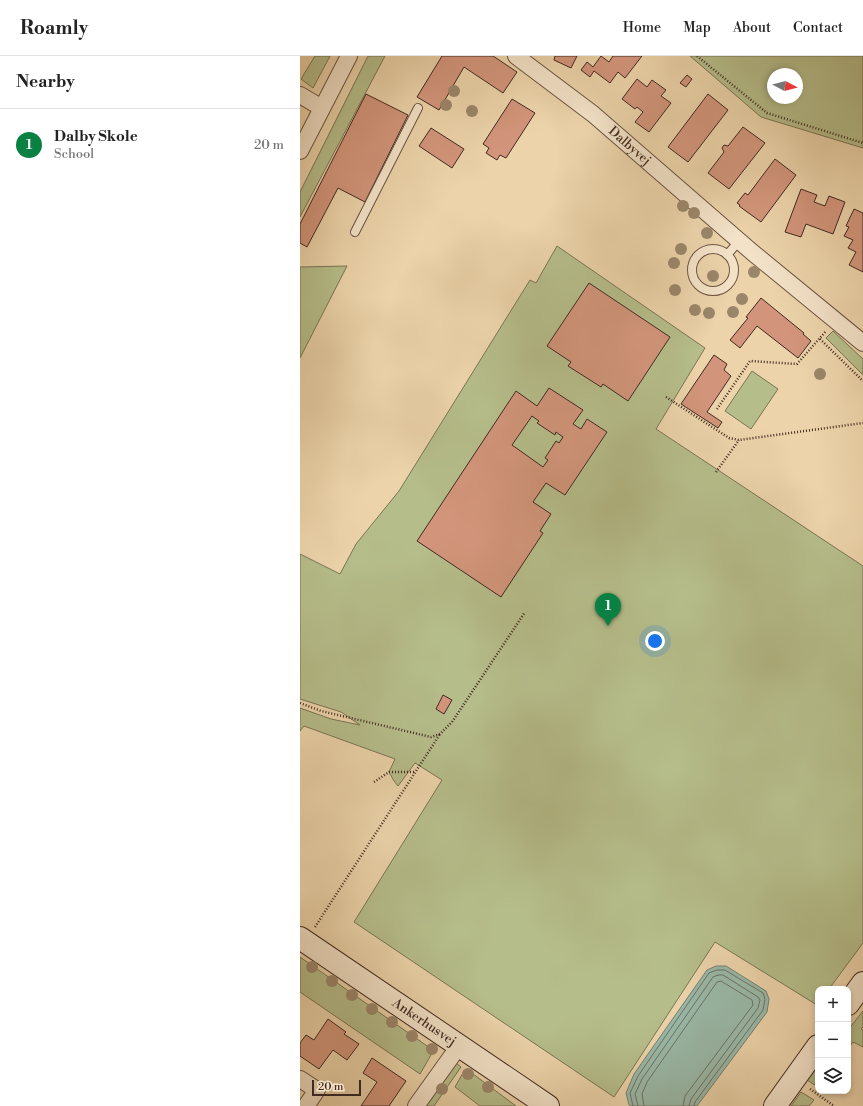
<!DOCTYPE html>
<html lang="en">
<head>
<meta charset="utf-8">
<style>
	:root { --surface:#fff; --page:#f2f2f2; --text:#222; --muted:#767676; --line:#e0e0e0; --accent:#0b8043 }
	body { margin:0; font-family:"Libre Bodoni",serif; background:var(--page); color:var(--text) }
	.controls { position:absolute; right:12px; bottom:12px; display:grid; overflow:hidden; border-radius:8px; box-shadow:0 2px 6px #0003 }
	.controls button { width:36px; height:36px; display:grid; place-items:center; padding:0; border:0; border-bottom:1px solid var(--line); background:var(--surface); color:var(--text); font:20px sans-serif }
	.compass { position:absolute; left:467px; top:12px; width:36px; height:36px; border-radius:50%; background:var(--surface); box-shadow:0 2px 6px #0003; rotate:97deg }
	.scale { position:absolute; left:12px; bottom:10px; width:49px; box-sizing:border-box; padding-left:4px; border:2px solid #412a20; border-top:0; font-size:11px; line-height:14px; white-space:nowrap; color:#412a20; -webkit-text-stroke:3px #f3e2c8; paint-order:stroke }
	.you { position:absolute; left:355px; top:585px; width:14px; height:14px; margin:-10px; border:3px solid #fff; border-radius:50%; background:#1a73e8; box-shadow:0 0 0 6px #1a73e833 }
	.badge { display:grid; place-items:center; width:26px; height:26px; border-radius:50%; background:var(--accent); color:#fff; font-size:13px; font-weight:700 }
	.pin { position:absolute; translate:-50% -33px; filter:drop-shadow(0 1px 2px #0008) }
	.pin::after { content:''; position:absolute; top:21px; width:14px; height:12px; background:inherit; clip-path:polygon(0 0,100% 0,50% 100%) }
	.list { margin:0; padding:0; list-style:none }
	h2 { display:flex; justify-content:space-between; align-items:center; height:52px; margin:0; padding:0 16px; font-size:17px }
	h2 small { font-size:13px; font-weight:400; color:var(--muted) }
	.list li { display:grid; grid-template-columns:26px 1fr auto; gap:12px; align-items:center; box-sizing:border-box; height:72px; padding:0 16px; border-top:1px solid var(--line) }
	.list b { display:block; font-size:15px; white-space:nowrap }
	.list p { margin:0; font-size:13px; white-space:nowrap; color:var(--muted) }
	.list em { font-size:13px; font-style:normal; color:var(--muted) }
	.icon { flex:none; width:22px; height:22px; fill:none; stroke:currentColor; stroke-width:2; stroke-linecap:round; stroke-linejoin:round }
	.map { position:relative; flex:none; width:563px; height:1050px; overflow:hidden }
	header { display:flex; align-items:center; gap:24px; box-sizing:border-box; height:56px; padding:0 20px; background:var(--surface); border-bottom:1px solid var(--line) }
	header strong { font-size:19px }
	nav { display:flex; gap:22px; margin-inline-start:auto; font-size:14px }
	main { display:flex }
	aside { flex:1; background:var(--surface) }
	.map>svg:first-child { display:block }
</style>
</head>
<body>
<header>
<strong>Roamly</strong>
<nav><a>Home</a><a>Map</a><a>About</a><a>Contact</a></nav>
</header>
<main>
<aside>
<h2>Nearby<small></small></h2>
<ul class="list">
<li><span class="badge">1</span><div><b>Dalby Skole</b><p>School</p></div><em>20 m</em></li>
</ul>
</aside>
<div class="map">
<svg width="563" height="1050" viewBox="0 0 563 1050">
	<rect width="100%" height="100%" fill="#ecd3aa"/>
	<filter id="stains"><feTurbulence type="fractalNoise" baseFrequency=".005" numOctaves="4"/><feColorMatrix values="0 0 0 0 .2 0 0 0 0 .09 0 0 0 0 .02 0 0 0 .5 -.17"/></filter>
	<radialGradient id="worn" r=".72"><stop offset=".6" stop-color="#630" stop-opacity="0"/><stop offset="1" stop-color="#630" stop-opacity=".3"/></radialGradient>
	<path fill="#b5bd8a" stroke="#7b7455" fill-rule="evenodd" d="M15,0H30L13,32L1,23Z
		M68,0H85L0,161V136Z
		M390,0H563V92L461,61ZM473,18H497V42H473Z
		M257,190L405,292L356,373L563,510V887L529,933H518L517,949L415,886L314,1041L54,866L142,724L115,707L98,730L94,725L89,716L95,703L4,670L0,675V652L31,663L60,669L41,656L0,643V498L40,518L56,488L99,435L230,224L236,227Z
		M47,210L0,302V211Z
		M533,275L563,303V319L526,282Z
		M452,315L478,333L451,373L425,355Z
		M0,901L130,992L131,999L120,1018L0,936Z
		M563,955V971L561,973L563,974V991L553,986L548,993V974Z
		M156,1007L161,1011L134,1050H126Z
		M518,1011V1031L507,1024Z
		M169,1015L216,1050H180L155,1031L163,1017Z
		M501,1036L514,1044L509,1050H491Z"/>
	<path fill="#99b8a7" stroke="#767f71" d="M416,910H426L466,935L469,943L467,956L397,1050H331L329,1049L326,1037L334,1018L407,914Z"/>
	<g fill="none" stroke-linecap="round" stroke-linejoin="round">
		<path stroke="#6d7164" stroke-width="1" d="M333,1050L330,1037L338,1020L409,917L417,914H425L463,937L465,943L463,954L395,1046L394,1050
			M338,1050L335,1038L342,1023L413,921L418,919H423L458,941L460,944L458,952L391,1043L389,1050
			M344,1050L342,1038L347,1026L417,926L421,925L452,944L453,949L385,1040L383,1050"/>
	</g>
	<path fill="#d2957b" stroke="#412a20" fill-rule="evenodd" d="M142,0H193L217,16L203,37L164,11L139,54L117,41Z
		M255,0H277L271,12L254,4Z
		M301,0L309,6L313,0H342L325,22L318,16L310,27L294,15L290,21L281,14L287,6L293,11Z
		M387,19L392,23L386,31L380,27Z
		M337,23L347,31L352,24L366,34L361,40L371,47L349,76L335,66L343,56L337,51L335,53L322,43Z
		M66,38L108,59L65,146L38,132L7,191L0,187V168Z
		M408,38L428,54L388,106L368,91Z
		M212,43L235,57L206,102L200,99L197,104L186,97L189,92L183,88Z
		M443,71L465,87L429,133L408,117L424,96L422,92L424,89L428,90Z
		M131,72L164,93L152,112L119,90Z
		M475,103L496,119L461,166L439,150L440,149L437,147L445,137L448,139Z
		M501,133L517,139L514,146L525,150L529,140L545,146L533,178L506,168L501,181L485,176Z
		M554,153L563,157V216L549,209L556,196L548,192L553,184L544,180L549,171L546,170Z
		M289,227L370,281L328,345L303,328L301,331L268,310L271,306L247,290Z
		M461,242L504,277L503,278L511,285L498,302L457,270L440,292L430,284L448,262L446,261Z
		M414,299L427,308L424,314L431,320L407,356L422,366L418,372L381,348Z
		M249,332L283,354L273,368L281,373L287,363L307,376L265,439L246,427L233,446L251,458L240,475L243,477L201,541L117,485L216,335L237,350ZM232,360L239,365L237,367L255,379L256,376L263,381L259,387L256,385L245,402L248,404L243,411L212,389Z
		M143,639L152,644L144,658L136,653Z
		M28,963L46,976L44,978L59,988L47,1004L33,994L19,1013L0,1000V987L6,979L14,984Z
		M72,1002L106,1025L89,1050H61L77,1026L63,1017Z"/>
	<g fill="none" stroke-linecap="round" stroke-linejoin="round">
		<defs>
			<path id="lane" d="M55,176L118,52
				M392 214a21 21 0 1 1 42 0a21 21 0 1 1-42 0Z
				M427,199L439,185"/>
			<g id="street">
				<path id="s1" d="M216,0L293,58L452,196L563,287"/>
				<path d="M0,39L22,52"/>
				<path d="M0,95L49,0"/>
				<path d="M0,1023L17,1034L6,1050"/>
				<path d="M116,1050L159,990"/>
			</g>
			<g id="secondary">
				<path id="s2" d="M0,882L248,1050"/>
				<path d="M548,948L563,927"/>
				<path d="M475,1050L518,990"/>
			</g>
		</defs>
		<use href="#lane" stroke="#6c5442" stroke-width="10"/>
		<use href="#street" stroke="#6c5442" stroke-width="18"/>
		<use href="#secondary" stroke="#412a20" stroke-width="24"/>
		<path stroke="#412a20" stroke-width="2.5" stroke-dasharray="1 2" stroke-linecap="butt" d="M397,0L467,57L563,87
			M520,283L563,325
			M366,341L429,382L439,384L563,367
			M417,353L450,305L497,308L526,275
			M416,416L439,384
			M0,647L21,655L131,681L140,678L152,666L225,556
			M74,726L89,716H115
			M15,871L140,678
			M510,1033L534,1050"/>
		<use href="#lane" stroke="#f3e2c8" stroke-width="8"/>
		<use href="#street" stroke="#f3e2c8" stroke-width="16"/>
		<use href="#secondary" stroke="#f3e2c8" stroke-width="22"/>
	</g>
	<g fill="#9b866a">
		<circle cx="154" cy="35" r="6"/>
		<circle cx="146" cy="49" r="6"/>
		<circle cx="172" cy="55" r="6"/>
		<circle cx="383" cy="150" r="6"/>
		<circle cx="394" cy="157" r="6"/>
		<circle cx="407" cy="177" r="6"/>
		<circle cx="381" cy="193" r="6"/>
		<circle cx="374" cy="207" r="6"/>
		<circle cx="454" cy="216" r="6"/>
		<circle cx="413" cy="220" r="6"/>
		<circle cx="375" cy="234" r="6"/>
		<circle cx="442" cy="243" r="6"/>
		<circle cx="395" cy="254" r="6"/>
		<circle cx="433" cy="256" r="6"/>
		<circle cx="409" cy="257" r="6"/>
		<circle cx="520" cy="318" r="6"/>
		<circle cx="12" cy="911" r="6"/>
		<circle cx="32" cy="925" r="6"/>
		<circle cx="52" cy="939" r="6"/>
		<circle cx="72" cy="953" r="6"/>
		<circle cx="92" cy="966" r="6"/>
		<circle cx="112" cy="980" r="6"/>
		<circle cx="132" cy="993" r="6"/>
		<circle cx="168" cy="1018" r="6"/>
		<circle cx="188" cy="1031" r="6"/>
		<circle cx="142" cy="1033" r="6"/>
	</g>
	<g text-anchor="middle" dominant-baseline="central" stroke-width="4" stroke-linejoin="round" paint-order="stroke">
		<g font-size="13" fill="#412a20" stroke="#f3e2c8">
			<text stroke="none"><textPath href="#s1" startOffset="145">Dalbyvej</textPath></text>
			<text stroke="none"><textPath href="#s2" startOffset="150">Ankerhusvej</textPath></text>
		</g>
	</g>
	<rect width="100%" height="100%" filter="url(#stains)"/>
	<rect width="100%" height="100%" fill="url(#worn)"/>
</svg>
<div class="controls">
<button>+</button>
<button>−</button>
<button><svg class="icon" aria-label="layers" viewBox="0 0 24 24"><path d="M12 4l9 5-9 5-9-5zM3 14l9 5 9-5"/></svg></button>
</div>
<svg class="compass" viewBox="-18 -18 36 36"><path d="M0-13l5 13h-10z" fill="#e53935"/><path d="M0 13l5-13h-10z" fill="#767676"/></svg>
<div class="scale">20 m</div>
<div class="you"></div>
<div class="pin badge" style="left:308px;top:570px">1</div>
</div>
</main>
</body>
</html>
